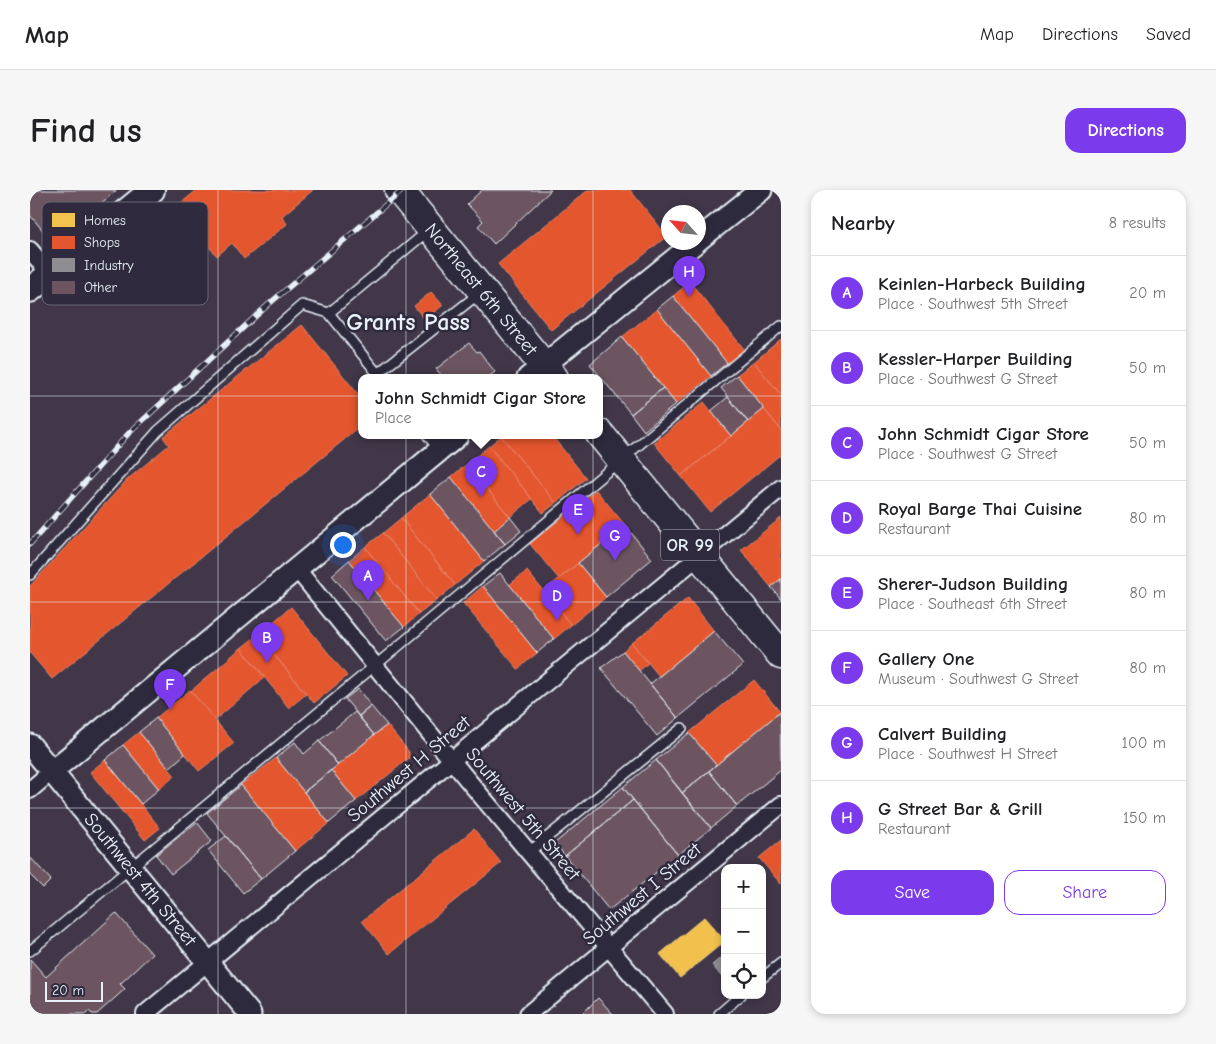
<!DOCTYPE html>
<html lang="en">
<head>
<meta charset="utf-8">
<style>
	:root { --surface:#fff; --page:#f6f6f6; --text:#202124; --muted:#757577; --line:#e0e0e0; --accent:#7c3aed }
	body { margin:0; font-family:"Comic Neue",sans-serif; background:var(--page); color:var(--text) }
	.controls { position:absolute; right:15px; bottom:15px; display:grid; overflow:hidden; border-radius:10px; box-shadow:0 2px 8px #0003 }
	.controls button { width:45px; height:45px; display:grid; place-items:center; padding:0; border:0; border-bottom:1px solid var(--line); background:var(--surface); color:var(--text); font:25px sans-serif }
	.compass { position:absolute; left:631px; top:15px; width:45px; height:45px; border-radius:50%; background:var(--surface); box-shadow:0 2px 8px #0003; rotate:297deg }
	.scale { position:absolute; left:15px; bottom:12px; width:58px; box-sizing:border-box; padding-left:5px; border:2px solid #e8f1f8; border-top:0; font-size:14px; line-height:18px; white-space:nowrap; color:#e8f1f8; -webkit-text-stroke:4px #2f2a3d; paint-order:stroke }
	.you { position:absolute; left:312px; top:354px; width:18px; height:18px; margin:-12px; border:4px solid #fff; border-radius:50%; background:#1a73e8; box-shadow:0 0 0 8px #1a73e833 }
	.badge { display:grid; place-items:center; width:32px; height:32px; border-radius:50%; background:var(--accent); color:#fff; font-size:16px; font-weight:700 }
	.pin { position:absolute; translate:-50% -41px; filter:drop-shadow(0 1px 2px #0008) }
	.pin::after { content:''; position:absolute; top:26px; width:18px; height:15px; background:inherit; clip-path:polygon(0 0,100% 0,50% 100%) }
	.popup { position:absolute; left:328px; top:184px; width:245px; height:65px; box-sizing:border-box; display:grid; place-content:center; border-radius:10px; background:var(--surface); filter:drop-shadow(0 1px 4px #0005); font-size:16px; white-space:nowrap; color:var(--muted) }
	.popup b { font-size:19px; color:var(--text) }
	.popup::after { content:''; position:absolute; left:50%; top:100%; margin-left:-10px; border:10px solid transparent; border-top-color:var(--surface) }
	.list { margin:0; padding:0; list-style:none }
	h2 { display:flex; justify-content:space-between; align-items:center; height:65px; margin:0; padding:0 20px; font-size:21px }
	h2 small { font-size:16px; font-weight:400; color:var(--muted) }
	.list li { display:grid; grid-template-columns:32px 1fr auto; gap:15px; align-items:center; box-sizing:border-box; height:75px; padding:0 20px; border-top:1px solid var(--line) }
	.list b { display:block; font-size:19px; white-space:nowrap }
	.list p { margin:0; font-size:16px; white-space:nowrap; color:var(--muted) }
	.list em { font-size:16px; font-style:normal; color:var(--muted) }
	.actions { display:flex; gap:10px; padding:15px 20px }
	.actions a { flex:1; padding:11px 0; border:1px solid var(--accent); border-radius:15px; text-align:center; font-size:18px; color:var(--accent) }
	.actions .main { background:var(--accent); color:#fff }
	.icon { flex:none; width:28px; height:28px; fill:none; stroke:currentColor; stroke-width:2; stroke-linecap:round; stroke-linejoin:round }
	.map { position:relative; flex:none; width:751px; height:824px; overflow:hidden; border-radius:15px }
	header { display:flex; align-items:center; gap:30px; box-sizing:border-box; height:70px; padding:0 25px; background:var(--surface); border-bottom:1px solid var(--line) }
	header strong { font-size:24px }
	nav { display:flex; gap:28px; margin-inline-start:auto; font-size:18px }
	.intro { display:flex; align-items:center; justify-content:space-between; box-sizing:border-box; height:120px; padding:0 30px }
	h1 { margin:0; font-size:35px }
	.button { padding:12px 22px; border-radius:15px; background:var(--accent); color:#fff; font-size:18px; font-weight:700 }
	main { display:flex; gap:30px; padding:0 30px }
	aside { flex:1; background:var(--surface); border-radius:15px; box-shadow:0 2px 8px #0003 }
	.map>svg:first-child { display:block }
</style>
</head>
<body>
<header>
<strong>Map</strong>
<nav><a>Map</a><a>Directions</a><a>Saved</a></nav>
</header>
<div class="intro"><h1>Find us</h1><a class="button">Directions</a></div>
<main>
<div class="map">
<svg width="751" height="824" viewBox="0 0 751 824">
	<rect width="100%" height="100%" fill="#413748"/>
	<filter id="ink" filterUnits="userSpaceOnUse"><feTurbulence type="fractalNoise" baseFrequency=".02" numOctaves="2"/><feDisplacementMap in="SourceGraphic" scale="10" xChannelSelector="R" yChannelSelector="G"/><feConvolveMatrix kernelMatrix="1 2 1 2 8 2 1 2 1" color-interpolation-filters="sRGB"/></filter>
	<g filter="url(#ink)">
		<path fill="#f2c14e" stroke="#efcf81" d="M674,727L695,751L650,788L630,764Z"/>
		<path fill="#e4572e" stroke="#e5856b" d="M167,0H283L252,26L257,34L214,69L202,53L187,66L145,18Z
			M558,0H600L637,46L521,140L468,74Z
			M660,92L714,159L697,173L643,106Z
			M401,102L413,115L395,130L384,116Z
			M627,119L681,186L646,214L592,147Z
			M272,135L332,209V235L22,489L0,463V396L98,289L139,255L133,247Z
			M751,149V205L724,172Z
			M724,172L751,205V240L707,185Z
			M674,212L701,246L651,286L624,253Z
			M734,219L751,240V264L680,322L651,286Z
			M471,246H522L556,288L526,313Z
			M471,246L526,313L513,323L459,256Z
			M459,256L502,309L480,327L437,274Z
			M437,274L480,327L464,341L421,287Z
			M566,300L595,335L529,389L500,354Z
			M400,304L454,371L425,395L371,328Z
			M371,328L425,395L407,410L353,343Z
			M751,328V389L741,397L711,360Z
			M353,343L407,410L389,424L335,357Z
			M335,357L389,424L374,437L319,370Z
			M548,373L576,407L541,435L514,401Z
			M497,381L541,435L524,449L479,395Z
			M453,396L507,463L488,479L433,413Z
			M658,408L684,441L629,486L602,453Z
			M261,417L317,486L284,513L228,445Z
			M228,445L276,504L259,518L211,458Z
			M602,453L618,473L609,481L593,461Z
			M211,458L235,487L185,530L161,501Z
			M724,490L750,522L686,575L659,543Z
			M160,500L204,553L169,581L126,528Z
			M357,535L379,562V568L326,611L301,580Z
			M109,542L145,586L129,599L93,555Z
			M246,568L299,633L265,661L211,595Z
			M75,570L130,638L115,650L60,582Z
			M444,639L471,673L359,764L332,731Z
			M751,650V694L729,668Z"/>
		<path fill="#8d8d92" stroke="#a8abb1" d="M695,764V791L682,775Z"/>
		<path fill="#6c5460" stroke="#e8f1f8" d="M0,0H87L23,53L0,25Z
			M452,0H521L464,54L448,36L453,31L437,14Z
			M643,106L697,173L681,186L627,119Z
			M592,147L633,198L601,224L560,174Z
			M439,153L447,162L449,161L465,182L457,188H414L406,179Z
			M707,185L734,219L718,232L691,198Z
			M633,198L646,214L614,241L601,224Z
			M698,207L718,232L701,246L681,221Z
			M421,287L475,354L454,371L400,304Z
			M480,327L491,341L475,354L464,341Z
			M595,335L622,369L576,407L548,373Z
			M319,370L374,437L356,451L302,385Z
			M470,383L524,449L507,463L453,396Z
			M751,389V409L741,397Z
			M684,441L713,475L648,528L620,494Z
			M593,461L648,528L627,546L571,478Z
			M328,499L341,516L329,526L315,509Z
			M341,516L357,535L344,545L329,526Z
			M325,522L344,545L308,575L289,551Z
			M750,522L751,580L707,616L679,581Z
			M126,528L155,564L139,578L109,542Z
			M659,543L686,575L652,603L626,570Z
			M289,551L308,575L274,602L246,568L265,552L274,564Z
			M93,555L129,599L111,614L75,570Z
			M626,570L681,638L648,665L593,597Z
			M301,580L326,611L299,633L274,602Z
			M679,581L707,616L681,638L652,603Z
			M211,595L265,661L231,689L177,623Z
			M593,597L603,610L535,666L525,653Z
			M603,610L648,665L579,720L535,666Z
			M167,632L182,651L141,684L126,665Z
			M196,646L231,689L213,703L178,660Z
			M0,667L21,690L13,698L0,685Z
			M86,723L122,764L90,794L95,799L67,824H62L59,821L56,824H0V769L16,787Z
			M568,808L583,824H552Z"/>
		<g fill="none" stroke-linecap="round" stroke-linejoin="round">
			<defs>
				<path id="service" d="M347,184L451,102
					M351,188L299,123L399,40
					M398,246L410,260
					M0,385L128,241L272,115L299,123
					M499,662L652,538
					M0,761L359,464L751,136
					M732,788L751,773
					M689,824L711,805"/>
				<path id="minor" d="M0,60L20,84
					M266,378L436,588L635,824
					M0,600L21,582
					M115,824L751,298
					M498,824L751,615"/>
				<g id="tertiary">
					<path d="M668,50L731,0"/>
					<path d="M498,188L666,52"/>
					<path id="s1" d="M0,555L220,824"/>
					<path d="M21,582L427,246"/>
				</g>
				<path id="secondary" d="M0,100L122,0"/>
				<g id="trunk">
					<path id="s2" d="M369,0L524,188"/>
					<path d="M570,244L751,465"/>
				</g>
			</defs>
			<use href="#service" stroke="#e8f1f8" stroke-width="12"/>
			<use href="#minor" stroke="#e8f1f8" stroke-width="20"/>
			<use href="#tertiary" stroke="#e8f1f8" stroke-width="25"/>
			<use href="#secondary" stroke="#e8f1f8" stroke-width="28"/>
			<use href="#trunk" stroke="#e8f1f8" stroke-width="31"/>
			<use href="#service" stroke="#2f2a3d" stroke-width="9"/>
			<use href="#minor" stroke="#2f2a3d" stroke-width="16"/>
			<use href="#tertiary" stroke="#2f2a3d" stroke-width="21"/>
			<use href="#secondary" stroke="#2f2a3d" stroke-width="24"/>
			<use href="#trunk" stroke="#2f2a3d" stroke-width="28"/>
			<defs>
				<path id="rail" d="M0,354L98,244L239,114L373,0"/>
			</defs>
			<use href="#rail" stroke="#e8f1f8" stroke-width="5.5"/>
			<use href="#rail" stroke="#2f2a3d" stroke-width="4" stroke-dasharray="11" stroke-linecap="butt"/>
		</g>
	</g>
	<path fill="none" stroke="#e8f1f8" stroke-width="1" stroke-opacity="0.55" d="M188,0V824M376,0V824M563,0V824M0,206H751M0,412H751M0,618H751"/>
	<g text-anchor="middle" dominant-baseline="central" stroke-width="5" stroke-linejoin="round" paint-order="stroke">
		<rect fill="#2f2a3d" stroke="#b0b5c0" stroke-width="1" x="631" y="339.5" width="58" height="31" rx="4"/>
		<g font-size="18" font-weight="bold" fill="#e8f1f8">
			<text x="660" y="355">OR 99</text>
		</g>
		<g font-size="19" fill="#e8f1f8" stroke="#2f2a3d">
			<text stroke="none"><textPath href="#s2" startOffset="129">Northeast 6th Street</textPath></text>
			<text transform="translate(379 579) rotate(-40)">Southwest H Street</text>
			<text transform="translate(493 624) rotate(50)">Southwest 5th Street</text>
			<text stroke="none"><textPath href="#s1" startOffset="174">Southwest 4th Street</textPath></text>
			<text transform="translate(612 704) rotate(-40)">Southwest I Street</text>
		</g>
		<g font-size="24" font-weight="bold" fill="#e8f1f8" stroke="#2f2a3d">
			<text x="378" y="132">Grants Pass</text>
		</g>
	</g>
	<rect x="12" y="12" width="166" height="103" rx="8" fill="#2f2a3d" stroke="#666675" stroke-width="1"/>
	<rect x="22" y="23" width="23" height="14" fill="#f2c14e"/>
	<rect x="22" y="46" width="23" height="13" fill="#e4572e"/>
	<rect x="22" y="68" width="23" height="14" fill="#8d8d92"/>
	<rect x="22" y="91" width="23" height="13" fill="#6c5460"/>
	<g font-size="14" fill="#e8f1f8">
		<text x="54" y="35">Homes</text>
		<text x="54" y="57">Shops</text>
		<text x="54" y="80">Industry</text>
		<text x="54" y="102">Other</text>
	</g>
</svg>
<div class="controls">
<button>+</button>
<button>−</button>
<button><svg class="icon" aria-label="locate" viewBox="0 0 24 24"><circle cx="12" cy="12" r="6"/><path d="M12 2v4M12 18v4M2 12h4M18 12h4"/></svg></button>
</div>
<svg class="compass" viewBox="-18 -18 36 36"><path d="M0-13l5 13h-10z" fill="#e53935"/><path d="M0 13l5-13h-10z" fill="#757577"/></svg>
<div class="scale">20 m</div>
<div class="you"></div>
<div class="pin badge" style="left:338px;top:411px">A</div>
<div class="pin badge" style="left:237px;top:473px">B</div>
<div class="pin badge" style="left:451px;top:307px">C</div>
<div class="popup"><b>John Schmidt Cigar Store</b>Place</div>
<div class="pin badge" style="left:527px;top:431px">D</div>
<div class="pin badge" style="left:548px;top:345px">E</div>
<div class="pin badge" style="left:140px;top:520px">F</div>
<div class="pin badge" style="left:585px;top:371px">G</div>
<div class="pin badge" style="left:659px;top:107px">H</div>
</div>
<aside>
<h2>Nearby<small>8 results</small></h2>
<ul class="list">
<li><span class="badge">A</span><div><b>Keinlen-Harbeck Building</b><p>Place · Southwest 5th Street</p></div><em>20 m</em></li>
<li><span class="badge">B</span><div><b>Kessler-Harper Building</b><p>Place · Southwest G Street</p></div><em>50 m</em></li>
<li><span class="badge">C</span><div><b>John Schmidt Cigar Store</b><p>Place · Southwest G Street</p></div><em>50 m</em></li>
<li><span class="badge">D</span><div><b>Royal Barge Thai Cuisine</b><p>Restaurant</p></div><em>80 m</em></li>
<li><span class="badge">E</span><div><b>Sherer-Judson Building</b><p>Place · Southeast 6th Street</p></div><em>80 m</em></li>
<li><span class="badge">F</span><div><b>Gallery One</b><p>Museum · Southwest G Street</p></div><em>80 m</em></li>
<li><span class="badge">G</span><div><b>Calvert Building</b><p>Place · Southwest H Street</p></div><em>100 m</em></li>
<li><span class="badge">H</span><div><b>G Street Bar &amp; Grill</b><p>Restaurant</p></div><em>150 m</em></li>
</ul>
<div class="actions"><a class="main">Save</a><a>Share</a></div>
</aside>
</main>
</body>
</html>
